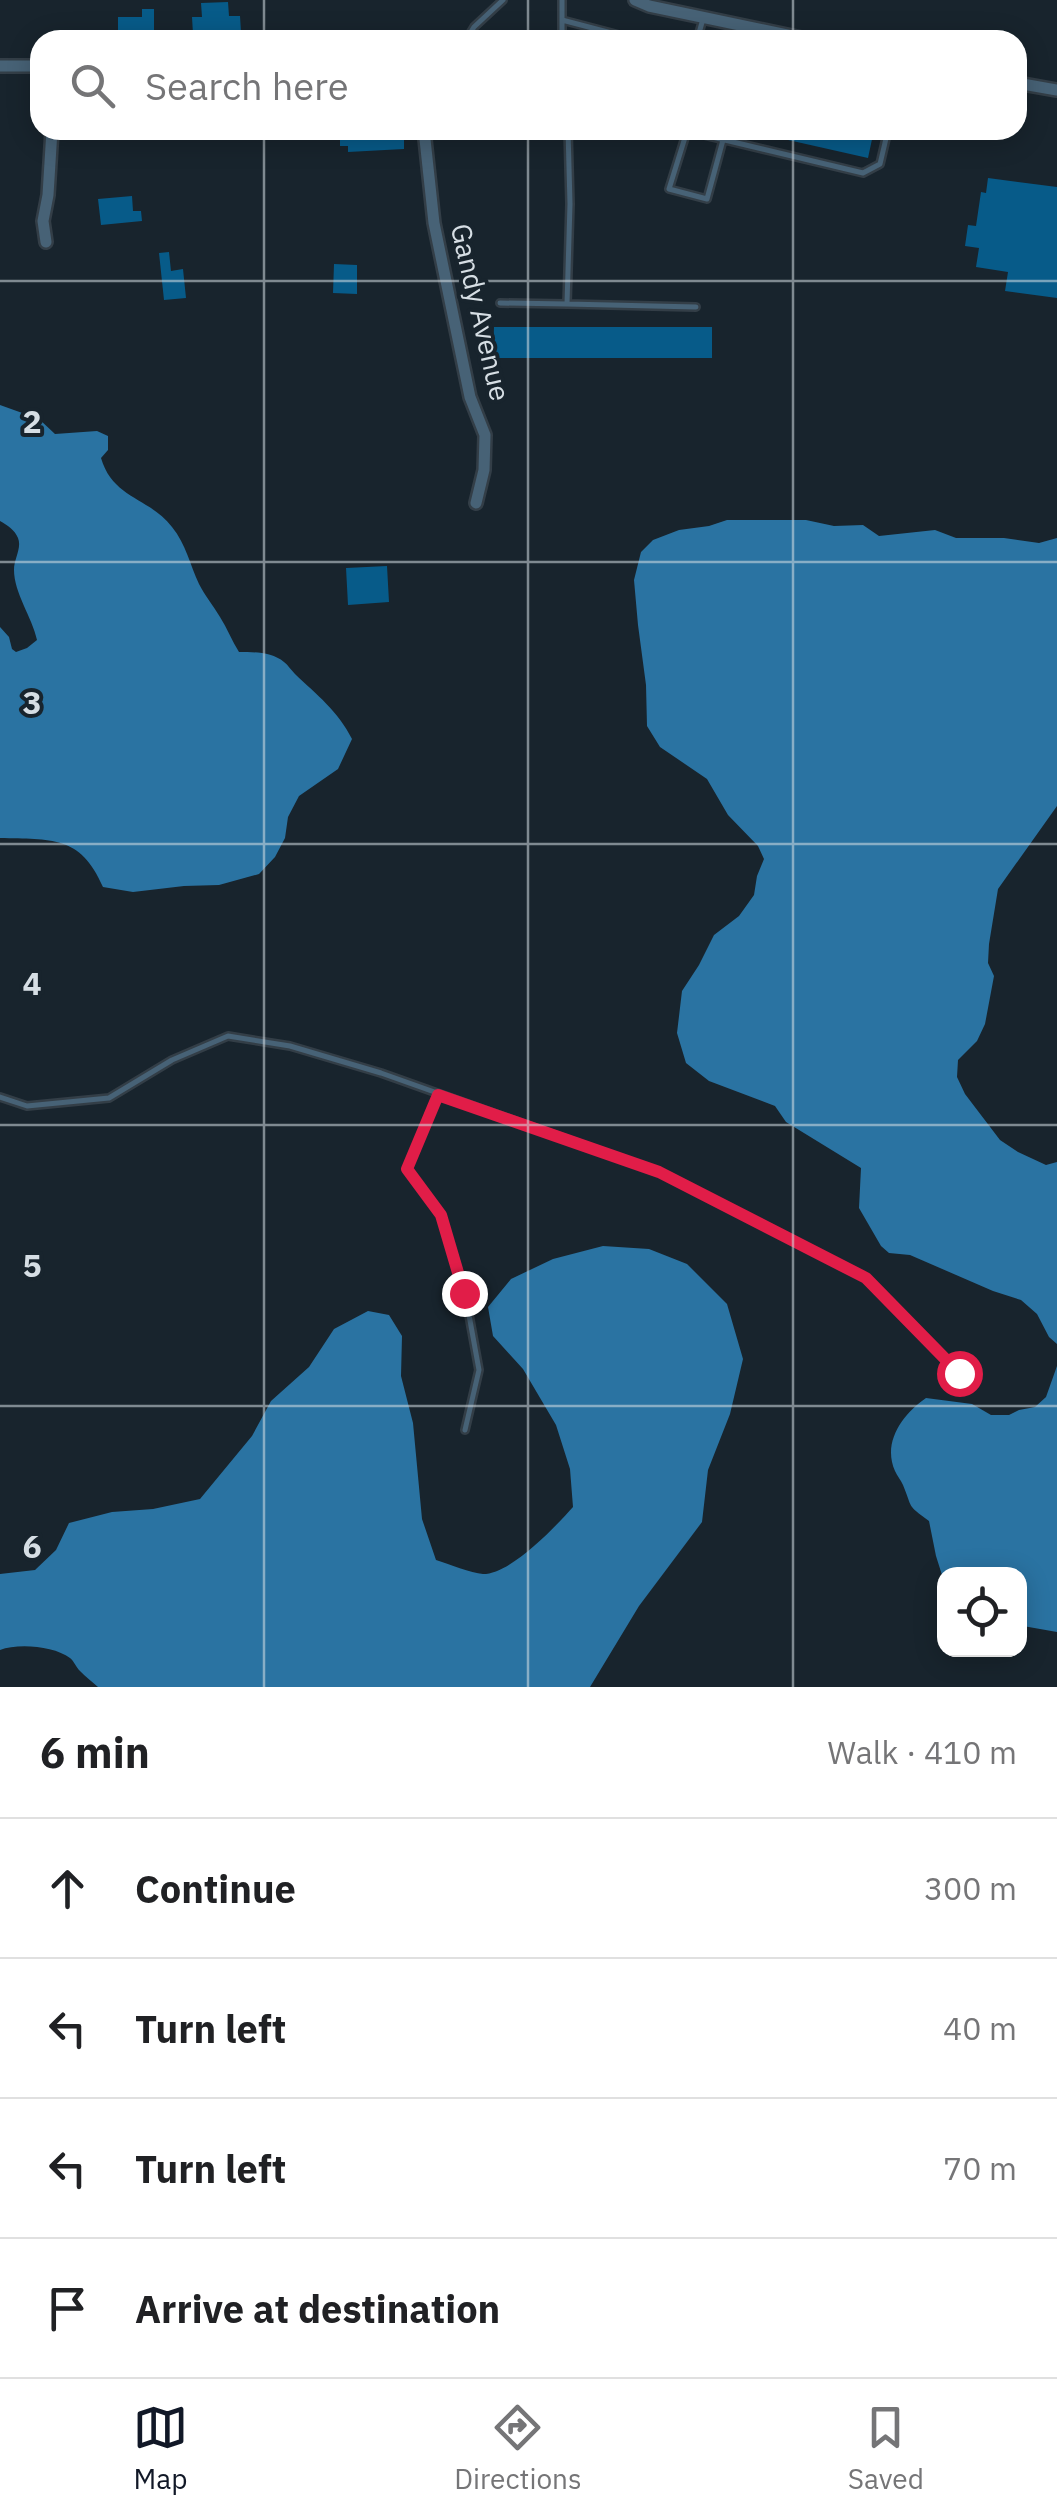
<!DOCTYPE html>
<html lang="en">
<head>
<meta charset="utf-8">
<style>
	:root { --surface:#fff; --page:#f6f6f6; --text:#202124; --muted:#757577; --line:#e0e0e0; --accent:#111827 }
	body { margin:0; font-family:"IBM Plex Sans",sans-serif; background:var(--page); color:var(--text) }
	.controls { position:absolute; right:30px; bottom:30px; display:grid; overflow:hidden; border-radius:20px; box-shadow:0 5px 25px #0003 }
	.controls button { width:90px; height:90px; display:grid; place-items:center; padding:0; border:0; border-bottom:2px solid var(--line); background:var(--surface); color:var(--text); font:50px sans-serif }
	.stop { position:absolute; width:30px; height:30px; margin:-22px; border:8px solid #e11d48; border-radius:50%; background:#fff }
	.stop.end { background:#e11d48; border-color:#fff; box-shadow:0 2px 10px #0008 }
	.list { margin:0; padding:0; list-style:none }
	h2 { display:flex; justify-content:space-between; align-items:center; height:130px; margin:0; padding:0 40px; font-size:42px }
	h2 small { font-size:32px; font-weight:400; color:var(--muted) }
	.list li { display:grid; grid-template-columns:65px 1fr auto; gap:30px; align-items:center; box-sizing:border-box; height:140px; padding:0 40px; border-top:2px solid var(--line) }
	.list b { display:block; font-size:38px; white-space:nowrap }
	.list em { font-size:32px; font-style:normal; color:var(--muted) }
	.icon { flex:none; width:55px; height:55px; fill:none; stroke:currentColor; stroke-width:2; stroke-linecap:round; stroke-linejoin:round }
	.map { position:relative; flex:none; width:1057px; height:1687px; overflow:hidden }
	.search { position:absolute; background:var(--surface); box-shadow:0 5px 25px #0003; left:30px; right:30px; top:30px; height:110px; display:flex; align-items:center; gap:25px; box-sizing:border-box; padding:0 35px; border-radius:30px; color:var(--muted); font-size:38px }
	.sheet { height:690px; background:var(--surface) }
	nav { display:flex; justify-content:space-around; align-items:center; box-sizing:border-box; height:140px; border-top:2px solid var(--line); background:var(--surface); font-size:28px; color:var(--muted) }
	nav a { display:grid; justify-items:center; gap:5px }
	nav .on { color:var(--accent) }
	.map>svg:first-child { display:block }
</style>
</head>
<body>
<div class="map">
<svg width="1057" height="1687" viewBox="0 0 1057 1687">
	<rect width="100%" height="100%" fill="#18242d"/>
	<path fill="#2a73a2" d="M0,405L39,419L55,434L97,431L108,436V450L101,458C113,499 149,497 172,527C186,544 190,565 199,584C205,596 213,605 220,617C227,628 232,641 239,652C253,652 272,652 284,662C288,665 291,670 295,674C317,695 338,711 352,739L338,769L299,796L288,817L285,838L275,857L259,874L219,885L184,886L133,892L103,887C80,834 51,840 0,838V627L9,637L12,649L16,652L27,648L37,640C32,617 14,593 14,570C14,559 22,548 18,538C15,530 7,525 0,521Z
		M727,520H806L834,526L863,525L879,536L935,530L956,538H1004L1039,543L1057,538V806L998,889L989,944L988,963L994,976L985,1024L977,1041L958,1060L957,1077L965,1094L1000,1140L1018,1152L1046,1165L1057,1162V1344L1049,1337L1037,1314L1021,1300L993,1291L910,1255L889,1253L881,1246L859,1208L861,1168L786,1122L775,1106L709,1081L686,1063L677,1033L682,991L699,965L714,935L739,916L754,895L757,876L764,859L758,846L728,815L707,779L660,747L647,726L646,685L638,625L634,580L641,552L653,540L679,530L709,526Z
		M603,1246L649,1249L687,1264L727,1304L743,1359L730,1414L708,1470L702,1522L639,1606L590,1687H98C92,1682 85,1676 80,1671C76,1667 74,1661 70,1658C54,1646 18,1643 0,1650V1574L35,1570L56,1550L69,1523L112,1512L153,1509L200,1499L252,1436L271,1401L309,1367L334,1329L368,1311L389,1315L402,1336L401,1376L413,1423L422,1519L436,1560C449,1564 471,1573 483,1574C511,1574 555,1527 573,1507L570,1469L556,1425L523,1369L493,1336L488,1307L511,1279L553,1259Z
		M1057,1366V1632L1023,1626L1020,1622V1574H944V1576L942,1575L936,1556L929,1521C906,1504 913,1509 903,1485C901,1480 897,1476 895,1471C882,1442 903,1414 926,1398L972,1404L991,1415H1009L1019,1410L1035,1407L1046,1397Z"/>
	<path fill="#075b89" d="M228,2L229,16H240L241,32L193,34L192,17H202L201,3Z
		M142,9H154V34H144V39H134V35H118V17H142Z
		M347,130H358V133H404V149L348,152V146H340V133H347Z
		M766,130H874L868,158L766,135Z
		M988,178L1057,187V298L1005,291L1008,272L976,267L979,248L965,246L968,225L976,226L981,192L986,193Z
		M132,196L133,211H141L142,221L101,225L98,199Z
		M169,252L171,271L183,269L186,298L164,300L159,253Z
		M334,264L357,265V294L333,293Z
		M494,327H712V358H493Z
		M387,566L389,602L348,605L346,568Z"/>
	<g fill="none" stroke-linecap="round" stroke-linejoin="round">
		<defs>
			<path id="service" d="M562,0V40
				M562,20L638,40
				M466,40L474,27L503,0
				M697,40L703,19
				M568,130L570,204L567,304L696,307
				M683,130L863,173L880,164L888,130
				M687,131L669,189L707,199L723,140
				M500,303L567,304
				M438,1095L407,1169L441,1215L465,1293L479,1370L465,1430
				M0,1097L27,1106L109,1098L172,1060L228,1036L290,1046L381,1073L659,1172L866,1278L959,1373"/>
			<path id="minor" d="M635,0L649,6L811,40
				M0,66H40
				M1017,83L1057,90
				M424,130L434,223L470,397L485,435L484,470L476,503
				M46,242L43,221L48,195L52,130"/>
		</defs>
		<use href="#service" stroke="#333e47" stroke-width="10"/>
		<use href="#minor" stroke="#333e47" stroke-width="16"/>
		<use href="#service" stroke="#476276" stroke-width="5"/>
		<use href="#minor" stroke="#476276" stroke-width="11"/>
	</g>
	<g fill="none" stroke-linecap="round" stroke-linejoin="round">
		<path stroke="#e11d48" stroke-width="12" d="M464,1293L441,1215L407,1169L438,1095L659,1172L866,1278L959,1373"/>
	</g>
	<path fill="none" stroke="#d6dee4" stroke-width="2.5" stroke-opacity="0.55" d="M264,0V40M528,0V40M793,0V40M264,130V1687M528,130V1687M793,130V1687M0,281H1057M0,562H1057M0,844H1057M0,1125H1057M0,1406H1057"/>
	<g text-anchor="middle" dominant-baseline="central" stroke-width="8" stroke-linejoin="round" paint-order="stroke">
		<g font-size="28" fill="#d6dee4" stroke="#18242d">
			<text transform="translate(481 312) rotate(77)">Gandy Avenue</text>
		</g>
	</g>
	<g font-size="32" text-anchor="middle" font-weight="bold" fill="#d6dee4" stroke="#18242d" stroke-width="8" stroke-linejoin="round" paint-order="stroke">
		<text x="32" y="433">2</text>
		<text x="32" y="714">3</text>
		<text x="32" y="995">4</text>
		<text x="32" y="1277">5</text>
		<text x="32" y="1558">6</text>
	</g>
</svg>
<div class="controls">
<button><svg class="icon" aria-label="locate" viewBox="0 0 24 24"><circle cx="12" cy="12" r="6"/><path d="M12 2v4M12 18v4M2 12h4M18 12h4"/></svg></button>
</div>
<div class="stop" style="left:959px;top:1373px"></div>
<div class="stop end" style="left:464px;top:1293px"></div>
<div class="search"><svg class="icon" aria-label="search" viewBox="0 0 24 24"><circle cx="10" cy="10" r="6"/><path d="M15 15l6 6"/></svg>Search here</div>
</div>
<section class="sheet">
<h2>6 min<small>Walk · 410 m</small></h2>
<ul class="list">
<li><svg class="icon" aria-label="ahead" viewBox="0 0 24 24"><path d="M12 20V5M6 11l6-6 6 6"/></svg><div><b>Continue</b></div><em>300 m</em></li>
<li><svg class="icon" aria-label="left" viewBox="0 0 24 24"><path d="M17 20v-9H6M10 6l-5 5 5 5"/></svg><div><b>Turn left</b></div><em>40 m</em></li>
<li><svg class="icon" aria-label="left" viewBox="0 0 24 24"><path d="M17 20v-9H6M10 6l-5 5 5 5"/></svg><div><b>Turn left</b></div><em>70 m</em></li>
<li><svg class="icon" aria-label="arrive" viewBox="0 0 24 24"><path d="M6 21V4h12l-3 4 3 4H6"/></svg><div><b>Arrive at destination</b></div></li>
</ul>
</section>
<nav>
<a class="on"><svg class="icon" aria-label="map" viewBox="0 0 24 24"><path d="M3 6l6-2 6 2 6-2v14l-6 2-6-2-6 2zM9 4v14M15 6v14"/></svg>Map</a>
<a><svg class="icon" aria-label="directions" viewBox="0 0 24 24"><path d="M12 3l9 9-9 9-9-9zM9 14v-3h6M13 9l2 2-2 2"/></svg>Directions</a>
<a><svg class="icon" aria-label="saved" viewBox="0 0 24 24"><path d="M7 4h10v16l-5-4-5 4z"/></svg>Saved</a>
</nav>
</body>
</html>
